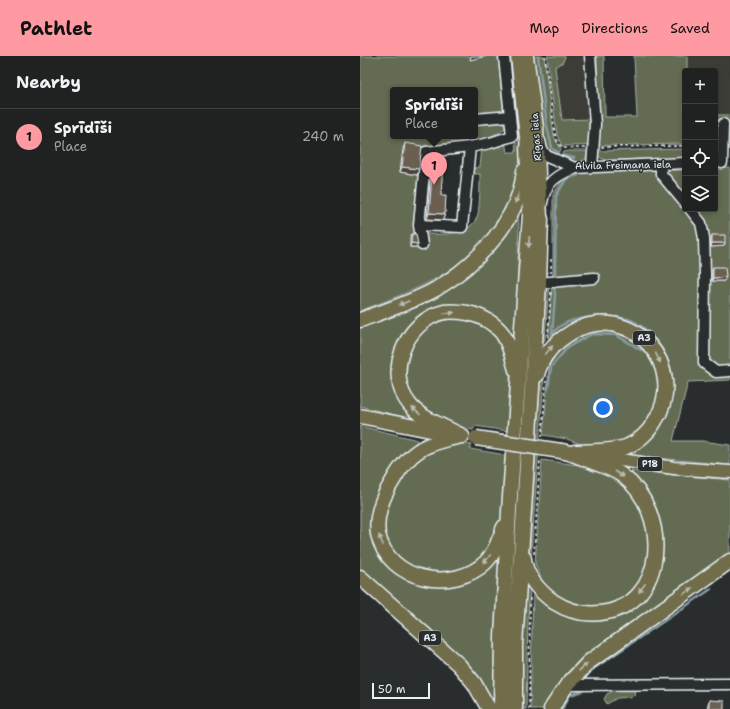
<!DOCTYPE html>
<html lang="en">
<head>
<meta charset="utf-8">
<style>
	:root { --surface:#202222; --page:#282a2a; --text:#f1f3f6; --muted:#a2a4a5; --line:#3d3f40; --accent:#ff9aa2 }
	body { margin:0; font-family:"Shantell Sans",sans-serif; background:var(--page); color:var(--text) }
	.controls { position:absolute; right:12px; top:12px; display:grid; overflow:hidden; border-radius:4px; box-shadow:0 2px 6px #0003 }
	.controls button { width:36px; height:36px; display:grid; place-items:center; padding:0; border:0; border-bottom:1px solid var(--line); background:var(--surface); color:var(--text); font:20px sans-serif }
	.scale { position:absolute; left:12px; bottom:10px; width:58px; box-sizing:border-box; padding-left:4px; border:2px solid #e8f1f8; border-top:0; font-size:11px; line-height:14px; white-space:nowrap; color:#e8f1f8; -webkit-text-stroke:3px #2a2d2e; paint-order:stroke }
	.you { position:absolute; left:243px; top:352px; width:14px; height:14px; margin:-10px; border:3px solid #fff; border-radius:50%; background:#1a73e8; box-shadow:0 0 0 6px #1a73e833 }
	.badge { display:grid; place-items:center; width:26px; height:26px; border-radius:50%; background:var(--accent); color:#111; font-size:13px; font-weight:700 }
	.pin { position:absolute; translate:-50% -33px; filter:drop-shadow(0 1px 2px #0008) }
	.pin::after { content:''; position:absolute; top:21px; width:14px; height:12px; background:inherit; clip-path:polygon(0 0,100% 0,50% 100%) }
	.popup { position:absolute; left:30px; top:31px; width:88px; height:52px; box-sizing:border-box; display:grid; place-content:center; border-radius:4px; background:var(--surface); filter:drop-shadow(0 1px 3px #0005); font-size:13px; white-space:nowrap; color:var(--muted) }
	.popup b { font-size:15px; color:var(--text) }
	.popup::after { content:''; position:absolute; left:50%; top:100%; margin-left:-8px; border:8px solid transparent; border-top-color:var(--surface) }
	.list { margin:0; padding:0; list-style:none }
	h2 { display:flex; justify-content:space-between; align-items:center; height:52px; margin:0; padding:0 16px; font-size:17px }
	h2 small { font-size:13px; font-weight:400; color:var(--muted) }
	.list li { display:grid; grid-template-columns:26px 1fr auto; gap:12px; align-items:center; box-sizing:border-box; height:56px; padding:0 16px; border-top:1px solid var(--line) }
	.list b { display:block; font-size:15px; white-space:nowrap }
	.list p { margin:0; font-size:13px; white-space:nowrap; color:var(--muted) }
	.list em { font-size:13px; font-style:normal; color:var(--muted) }
	.icon { flex:none; width:22px; height:22px; fill:none; stroke:currentColor; stroke-width:2; stroke-linecap:round; stroke-linejoin:round }
	.map { position:relative; flex:none; width:370px; height:653px; overflow:hidden }
	header { display:flex; align-items:center; gap:24px; box-sizing:border-box; height:56px; padding:0 20px; background:var(--accent); color:#111 }
	header strong { font-size:19px }
	nav { display:flex; gap:22px; margin-inline-start:auto; font-size:14px }
	main { display:flex }
	aside { flex:1; background:var(--surface) }
	.map>svg:first-child { display:block }
</style>
</head>
<body>
<header>
<strong>Pathlet</strong>
<nav><a>Map</a><a>Directions</a><a>Saved</a></nav>
</header>
<main>
<aside>
<h2>Nearby<small></small></h2>
<ul class="list">
<li><span class="badge">1</span><div><b>Sprīdīši</b><p>Place</p></div><em>240 m</em></li>
</ul>
</aside>
<div class="map">
<svg width="370" height="653" viewBox="0 0 370 653">
	<rect width="100%" height="100%" fill="#2a2d2e"/>
	<filter id="ink" filterUnits="userSpaceOnUse"><feTurbulence type="fractalNoise" baseFrequency=".025" numOctaves="2"/><feDisplacementMap in="SourceGraphic" scale="8" xChannelSelector="R" yChannelSelector="G"/><feConvolveMatrix kernelMatrix="1 2 1 2 8 2 1 2 1" color-interpolation-filters="sRGB"/></filter>
	<g filter="url(#ink)">
		<path fill="#3d3c38" d="M193,0H239L241,68L203,70Z
			M278,0H370V66H355V15H325Z"/>
		<path fill="#646c52" stroke="#a6aea5" fill-rule="evenodd" d="M0,0H138L145,72C127,88 87,88 64,90L57,177C75,179 112,182 118,158C120,146 120,131 120,118H110L111,113L120,111L122,91L145,85L147,96H156L148,0H152C154,22 157,44 159,66C161,76 163,87 163,97C163,118 155,139 144,157C109,216 61,231 0,255ZM33,34H115V80H33Z
			M172,0H184L194,81L201,93L197,102L186,92L183,84Z
			M187,0H205L203,6L195,11L202,64L233,63L238,55L237,0H244L245,61H277L274,0H327V15H325V88L202,90L197,79Z
			M355,59H370V87L355,88Z
			M325,93V102L245,104L239,101L238,95Z
			M209,95H229L225,104L218,106L200,104L204,96Z
			M370,112V324L328,326L313,385H343L370,389V409L268,399L294,377L306,306L257,264L188,287L193,215V139L205,120L219,116L325,114V153H355V113Z
			M159,157L157,264L155,282L144,271L72,255L35,295L32,323L40,348L54,364L0,350V267L83,234Z
			M189,229L185,284L182,287L183,291L181,293L185,235Z
			M101,262C109,264 117,266 124,269C159,286 150,344 148,375L115,370L113,374C97,371 72,367 60,354C40,333 37,306 56,283C61,276 69,269 77,266C84,263 93,263 101,262Z
			M244,272L275,283L290,298L300,328L297,349L286,371L271,382L250,389L225,390L207,383L183,379L189,312L190,307L194,303L193,296L214,279Z
			M185,307L171,499V512L169,503L180,329Z
			M0,370L58,384L35,409L13,454L30,508L49,524L69,530L98,527L140,499L135,645H133C100,591 48,554 0,514Z
			M102,387L112,389L110,393L146,399C144,426 146,457 135,483C130,492 121,505 112,511C103,516 89,517 79,517C24,514 10,466 41,424C49,412 58,399 72,392C80,388 93,388 102,387Z
			M182,404L218,409L246,417L265,428L277,445L288,472L290,495L284,520L268,539L241,551L209,549L180,527L181,522L175,508Z
			M271,415L370,424V498L219,606L196,633L184,653H170L173,535C190,551 221,574 246,562C259,556 271,547 284,540L294,453Z
			M166,527L170,530L168,564L166,653H161V608Z
			M254,634H274L275,638L272,641L257,642L247,648L244,643L247,638Z"/>
		<g fill="none" stroke-linecap="round" stroke-linejoin="round">
			<path stroke="#879ca3" stroke-width="2.5" d="M178,0L187,70L192,92L199,97
				M204,100L214,102
				M195,221L196,140L206,123L218,119
				M194,230L195,239L192,279C202,259 248,258 268,263C276,265 284,272 291,278
				M188,333L191,311L208,291L232,278L256,279L281,294
				M224,624L232,614L351,533
				M202,653L210,639L223,635"/>
			<defs>
				<path id="minor" d="M230,0L235,68L232,111
					M115,63L150,60L144,0
					M180,85L182,94L187,100L215,112L325,107
					M362,107L363,68
					M301,108V118L325,147
					M182,147C185,126 197,119 215,112
					M330,153L341,167L344,182L345,217L344,307L356,316L370,315
					M59,169L102,171L110,91L130,87L152,80L150,60
					M62,189L59,169L66,96L110,91
					M179,227L234,222
					M207,629L370,628"/>
				<path id="major" d="M157,0L167,91
					M167,0L177,71L181,163
					M228,399L314,412L370,416"/>
				<path id="highway" d="M0,264C25,255 53,246 76,233C117,208 159,165 164,115
					M177,319C182,299 194,287 212,276C270,244 330,310 295,365C289,376 278,386 266,391C250,396 231,395 214,396
					M0,360L90,378
					M102,380C67,387 50,393 32,426C23,440 15,460 18,478C28,526 94,537 126,506C136,496 139,483 144,471
					M102,380C86,371 61,363 50,349C24,318 45,265 84,256C91,255 101,256 108,257C121,260 134,267 142,277C150,288 152,301 156,314
					M164,502C165,520 180,536 194,546C208,555 223,559 240,557C309,550 310,455 263,420C254,413 243,410 233,406C222,402 213,397 201,395
					M0,521L99,609L114,627L129,653
					M141,653L142,580L149,455L170,158L167,91
					M155,653V589L179,227L181,163
					M191,653L207,629L229,606L370,505"/>
			</defs>
			<use href="#minor" stroke="#e8f1f8" stroke-width="13"/>
			<use href="#major" stroke="#e8f1f8" stroke-width="15"/>
			<use href="#highway" stroke="#e8f1f8" stroke-width="17"/>
			<path stroke="#e8f1f8" stroke-width="1.5" stroke-dasharray="3 3" stroke-linecap="butt" d="M185,0L195,78L198,87L203,92H225
				M241,91L325,90
				M191,203V217
				M188,281L191,234
				M182,381L186,325
				M174,498L180,402
				M169,653L170,539"/>
			<use href="#minor" stroke="#2a2d2e" stroke-width="10"/>
			<use href="#major" stroke="#716d4b" stroke-width="12"/>
			<use href="#highway" stroke="#716d4b" stroke-width="14"/>
			<defs>
				<path id="highway-bridge" d="M116,382L201,395"/>
			</defs>
			<use href="#highway-bridge" stroke="#e8f1f8" stroke-width="17" stroke-linecap="butt"/>
			<use href="#highway-bridge" stroke="#716d4b" stroke-width="14"/>
		</g>
		<path fill="#5b5246" stroke="#e8f1f8" d="M45,87L57,119L40,116L43,93Z
			M73,108L81,139L83,164L67,163L71,113Z
			M52,178L58,188L56,191H50V181Z
			M352,179L365,187L364,190L351,191V183Z
			M353,211L364,225H352V215Z
			M349,644L364,653H347L348,648Z"/>
		<path fill="#4a4239" stroke="#e8f1f8" d="M111,0H127L110,4Z
			M42,111L59,113L57,119L40,116Z
			M69,157L85,158L83,164L67,163Z
			M51,187L58,188L56,191H50Z
			M352,187H365L364,190L351,191Z
			M366,221L364,225H352L353,222Z"/>
		<path fill="#6a5f51" stroke="#e8f1f8" d="M45,87L62,90L59,113L42,111Z
			M73,108H83L81,139H86L85,158L69,157Z
			M52,178H56L58,188L51,187Z
			M352,179H365V187H352Z
			M353,211H365L366,221L353,222Z
			M349,644L364,645V653H349Z"/>
		<defs><path id="oneway-solid" d="M-6-.8H1V-3.2L6.5 0L1 3.2V.8H-6Z"/></defs>
		<g fill="#b8bcb3">
			<use href="#oneway-solid" transform="translate(157 142) rotate(111)"/>
			<use href="#oneway-solid" transform="translate(169 186) rotate(94)"/>
			<use href="#oneway-solid" transform="translate(44 247) rotate(157)"/>
			<use href="#oneway-solid" transform="translate(89 257) rotate(-4)"/>
			<use href="#oneway-solid" transform="translate(189 294) rotate(-49)"/>
			<use href="#oneway-solid" transform="translate(298 302) rotate(64)"/>
			<use href="#oneway-solid" transform="translate(56 355) rotate(-140)"/>
			<use href="#oneway-solid" transform="translate(259 418) rotate(32)"/>
			<use href="#oneway-solid" transform="translate(21 484) rotate(-112)"/>
			<use href="#oneway-solid" transform="translate(127 503) rotate(131)"/>
			<use href="#oneway-solid" transform="translate(282 532) rotate(127)"/>
			<use href="#oneway-solid" transform="translate(328 535) rotate(-35)"/>
			<use href="#oneway-solid" transform="translate(223 611) rotate(-43)"/>
		</g>
	</g>
	<g text-anchor="middle" dominant-baseline="central" stroke-width="3" stroke-linejoin="round" paint-order="stroke">
		<g fill="#2a2d2e" stroke="#afb6bb" stroke-width="1">
			<rect x="273" y="275" width="22" height="14" rx="3"/>
			<rect x="278" y="401" width="24" height="14" rx="3"/>
			<rect x="59" y="575" width="22" height="14" rx="3"/>
		</g>
		<g font-size="9" font-weight="bold" fill="#e8f1f8">
			<text x="284" y="282">A3</text>
			<text x="290" y="408">P18</text>
			<text x="70" y="582">A3</text>
		</g>
		<g font-size="10" fill="#e8f1f8" stroke="#2a2d2e">
			<text transform="translate(176 81) rotate(-94)">Rīgas iela</text>
			<text transform="translate(263 109) rotate(-1)">Alvila Freimaņa iela</text>
		</g>
	</g>
</svg>
<div class="controls">
<button>+</button>
<button>−</button>
<button><svg class="icon" aria-label="locate" viewBox="0 0 24 24"><circle cx="12" cy="12" r="6"/><path d="M12 2v4M12 18v4M2 12h4M18 12h4"/></svg></button>
<button><svg class="icon" aria-label="layers" viewBox="0 0 24 24"><path d="M12 4l9 5-9 5-9-5zM3 14l9 5 9-5"/></svg></button>
</div>
<div class="scale">50 m</div>
<div class="you"></div>
<div class="pin badge" style="left:74px;top:129px">1</div>
<div class="popup"><b>Sprīdīši</b>Place</div>
</div>
</main>
</body>
</html>
